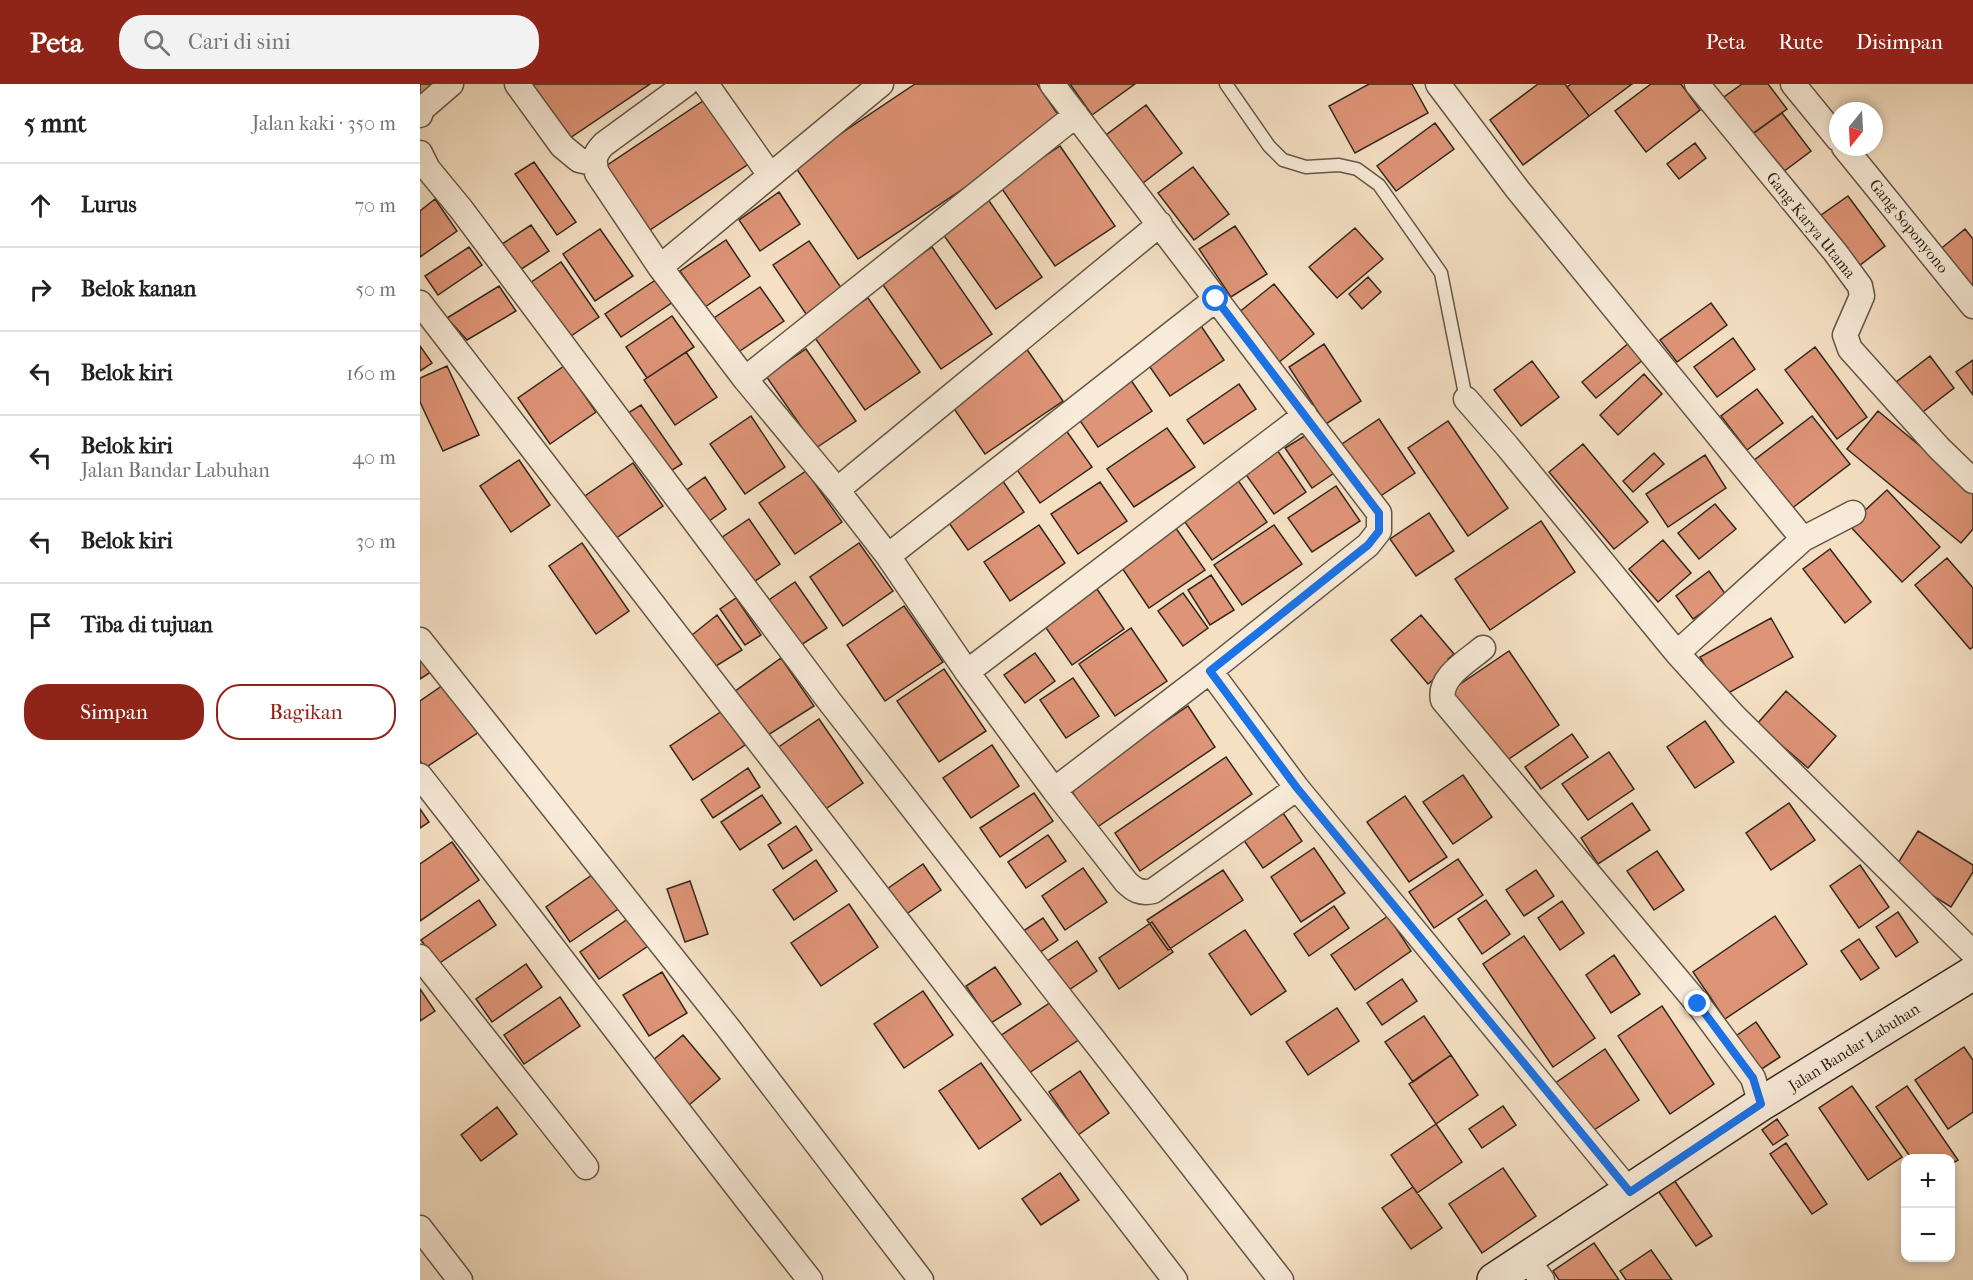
<!DOCTYPE html>
<html lang="id">
<head>
<meta charset="utf-8">
<style>
	:root { --surface:#fff; --page:#f2f2f2; --text:#222; --muted:#767676; --line:#e0e0e0; --accent:#8f2418 }
	body { margin:0; font-family:"IM FELL French Canon",serif; background:var(--page); color:var(--text) }
	.controls { position:absolute; right:18px; bottom:18px; display:grid; overflow:hidden; border-radius:12px; box-shadow:0 3px 9px #0003 }
	.controls button { width:54px; height:54px; display:grid; place-items:center; padding:0; border:0; border-bottom:2px solid var(--line); background:var(--surface); color:var(--text); font:30px sans-serif }
	.compass { position:absolute; left:1409px; top:18px; width:54px; height:54px; border-radius:50%; background:var(--surface); box-shadow:0 3px 9px #0003; rotate:198deg }
	.stop { position:absolute; width:18px; height:18px; margin:-14px; border:4px solid #1a73e8; border-radius:50%; background:#fff }
	.stop.end { background:#1a73e8; border-color:#fff; box-shadow:0 2px 6px #0008 }
	.list { margin:0; padding:0; list-style:none }
	h2 { display:flex; justify-content:space-between; align-items:center; height:78px; margin:0; padding:0 24px; font-size:26px }
	h2 small { font-size:20px; font-weight:400; color:var(--muted) }
	.list li { display:grid; grid-template-columns:39px 1fr auto; gap:18px; align-items:center; box-sizing:border-box; height:84px; padding:0 24px; border-top:2px solid var(--line) }
	.list b { display:block; font-size:22px; white-space:nowrap }
	.list p { margin:0; font-size:20px; white-space:nowrap; color:var(--muted) }
	.list em { font-size:20px; font-style:normal; color:var(--muted) }
	.actions { display:flex; gap:12px; padding:18px 24px }
	.actions a { flex:1; padding:14px 0; border:2px solid var(--accent); border-radius:24px; text-align:center; font-size:21px; color:var(--accent) }
	.actions .main { background:var(--accent); color:#fff }
	.icon { flex:none; width:33px; height:33px; fill:none; stroke:currentColor; stroke-width:2; stroke-linecap:round; stroke-linejoin:round }
	.map { position:relative; flex:none; width:1553px; height:1196px; overflow:hidden }
	header { display:flex; align-items:center; gap:36px; box-sizing:border-box; height:84px; padding:0 30px; background:var(--accent); color:#fff }
	header strong { font-size:28px }
	nav { display:flex; gap:33px; margin-inline-start:auto; font-size:21px }
	.search { width:420px; height:54px; background:var(--page); display:flex; align-items:center; gap:15px; box-sizing:border-box; padding:0 21px; border-radius:24px; color:var(--muted); font-size:22px }
	main { display:flex }
	aside { flex:1; background:var(--surface) }
	.map>svg:first-child { display:block }
</style>
</head>
<body>
<header>
<strong>Peta</strong>
<div class="search"><svg class="icon" aria-label="search" viewBox="0 0 24 24"><circle cx="10" cy="10" r="6"/><path d="M15 15l6 6"/></svg>Cari di sini</div>
<nav><a>Peta</a><a>Rute</a><a>Disimpan</a></nav>
</header>
<main>
<aside>
<h2>5 mnt<small>Jalan kaki · 350 m</small></h2>
<ul class="list">
<li><svg class="icon" aria-label="ahead" viewBox="0 0 24 24"><path d="M12 20V5M6 11l6-6 6 6"/></svg><div><b>Lurus</b></div><em>70 m</em></li>
<li><svg class="icon" aria-label="right" viewBox="0 0 24 24"><path d="M7 20v-9h11M14 6l5 5-5 5"/></svg><div><b>Belok kanan</b></div><em>50 m</em></li>
<li><svg class="icon" aria-label="left" viewBox="0 0 24 24"><path d="M17 20v-9H6M10 6l-5 5 5 5"/></svg><div><b>Belok kiri</b></div><em>160 m</em></li>
<li><svg class="icon" aria-label="left" viewBox="0 0 24 24"><path d="M17 20v-9H6M10 6l-5 5 5 5"/></svg><div><b>Belok kiri</b><p>Jalan Bandar Labuhan</p></div><em>40 m</em></li>
<li><svg class="icon" aria-label="left" viewBox="0 0 24 24"><path d="M17 20v-9H6M10 6l-5 5 5 5"/></svg><div><b>Belok kiri</b></div><em>30 m</em></li>
<li><svg class="icon" aria-label="arrive" viewBox="0 0 24 24"><path d="M6 21V4h12l-3 4 3 4H6"/></svg><div><b>Tiba di tujuan</b></div></li>
</ul>
<div class="actions"><a class="main">Simpan</a><a>Bagikan</a></div>
</aside>
<div class="map">
<svg width="1553" height="1196" viewBox="0 0 1553 1196">
	<rect width="100%" height="100%" fill="#f5e0c4"/>
	<filter id="stains"><feTurbulence type="fractalNoise" baseFrequency=".00333" numOctaves="4"/><feColorMatrix values="0 0 0 0 .2 0 0 0 0 .09 0 0 0 0 .02 0 0 0 .5 -.17"/></filter>
	<radialGradient id="worn" r=".72"><stop offset=".6" stop-color="#630" stop-opacity="0"/><stop offset="1" stop-color="#630" stop-opacity=".3"/></radialGradient>
	<path fill="#de9477" stroke="#34291d" stroke-width="1.5" d="M0,0H27L0,18Z
		M107,0H230L144,58Z
		M495,0H617L643,38L438,175L374,81Z
		M650,0H715L672,31Z
		M949,0H992L1008,29L935,69L909,22Z
		M1118,0H1145L1169,32L1103,81L1070,36Z
		M1151,0H1212L1169,32L1147,3Z
		M1231,0H1261L1280,26L1226,68L1195,27Z
		M1322,0H1348L1367,25L1325,55L1297,18Z
		M289,13L333,77L224,150L180,86Z
		M726,21L762,69L723,99L686,51Z
		M1362,29L1391,67L1359,91L1330,52Z
		M1015,39L1034,65L976,107L957,82Z
		M1275,59L1286,74L1259,95L1247,80Z
		M640,62L695,142L635,182L580,102Z
		M114,78L156,138L137,151L95,90Z
		M773,83L809,130L774,156L738,109Z
		M359,108L380,140L340,167L319,136Z
		M1428,112L1465,162L1435,185L1397,134Z
		M567,114L622,193L576,225L520,146Z
		M15,115L37,147L0,173V127Z
		M111,141L129,167L97,188L79,162Z
		M815,142L847,190L811,213L779,165Z
		M935,144L963,175L917,214L889,183Z
		M180,145L213,192L175,217L143,170Z
		M1545,145L1553,155V208L1518,167Z
		M306,156L330,192L285,223L260,187Z
		M389,157L422,205L386,230L353,181Z
		M49,163L62,181L18,211L5,192Z
		M512,163L572,250L521,285L461,198Z
		M141,178L179,233L148,254L110,199Z
		M948,193L961,208L942,225L929,210Z
		M237,195L253,218L201,253L185,230Z
		M854,200L894,250L858,279L818,229Z
		M79,202L96,227L47,256L27,234Z
		M340,203L364,237L314,271L291,236Z
		M448,214L500,288L445,326L393,251Z
		M1291,219L1307,241L1257,278L1240,256Z
		M252,232L274,263L227,294L206,263Z
		M777,236L804,276L750,312L723,273Z
		M1313,254L1335,285L1297,313L1274,283Z
		M601,257L643,317L565,370L524,310Z
		M1210,258L1224,275L1176,314L1162,298Z
		M904,260L941,317L906,340L869,283Z
		M0,262L12,279L0,287Z
		M1395,263L1447,333L1417,355L1365,286Z
		M386,265L436,337L396,364L346,292Z
		M266,268L297,313L255,341L224,296Z
		M1510,272L1534,304L1495,334L1471,302Z
		M1553,276V311L1536,288Z
		M1112,277L1139,313L1101,342L1074,306Z
		M27,282L59,351L23,367L0,318V294Z
		M144,282L176,328L130,360L98,314Z
		M706,289L732,327L678,363L652,325Z
		M1224,290L1242,310L1198,351L1180,331Z
		M819,300L836,325L784,360L767,336Z
		M1337,305L1363,339L1327,366L1301,332Z
		M221,321L262,380L249,388L208,329Z
		M1458,327L1553,406V445L1541,459L1427,365Z
		M331,332L365,383L325,410L290,360Z
		M1392,332L1430,380L1371,425L1333,377Z
		M959,335L995,389L956,415L919,362Z
		M1028,337L1088,424L1048,452L988,364Z
		M643,342L672,383L620,419L591,377Z
		M747,344L775,383L714,423L687,385Z
		M891,348L917,387L892,404L865,364Z
		M1163,360L1228,438L1194,465L1129,388Z
		M855,363L886,408L854,430L822,385Z
		M1234,369L1244,380L1213,408L1203,397Z
		M1285,371L1306,404L1248,443L1226,410Z
		M99,376L130,421L91,448L60,402Z
		M213,379L243,422L192,457L162,414Z
		M386,387L422,438L375,470L339,419Z
		M578,390L604,428L548,466L522,429Z
		M285,393L306,425L282,442L261,410Z
		M817,395L847,438L792,476L762,434Z
		M680,398L707,437L658,470L631,430Z
		M916,402L940,437L892,468L868,434Z
		M1467,406L1520,463L1482,498L1429,441Z
		M1295,420L1316,445L1279,475L1258,449Z
		M1009,429L1034,467L996,492L970,455Z
		M329,435L360,480L328,502L298,456Z
		M1121,437L1155,488L1070,546L1035,495Z
		M753,440L785,486L729,524L698,478Z
		M619,441L645,479L590,517L564,478Z
		M854,441L882,480L822,521L794,481Z
		M1243,456L1271,489L1238,518L1209,485Z
		M162,459L209,527L176,550L129,482Z
		M439,459L473,507L423,542L390,493Z
		M1410,465L1451,518L1425,539L1383,485Z
		M1527,474L1553,504V563L1550,565L1495,501Z
		M1289,487L1306,511L1273,535L1256,512Z
		M791,491L814,526L790,541L768,506Z
		M375,498L407,544L375,565L343,520Z
		M677,505L704,545L652,581L624,541Z
		M763,509L788,544L763,562L738,527Z
		M316,514L341,551L325,561L300,525Z
		M484,522L523,578L465,617L427,561Z
		M297,531L322,566L296,582L272,551Z
		M1001,531L1034,570L1028,575L1032,580L1008,600L971,556Z
		M1351,534L1373,573L1303,612L1280,573Z
		M711,544L747,597L695,632L659,580Z
		M1089,567L1139,641L1080,681L1030,607Z
		M615,569L635,597L605,619L584,591Z
		M0,572L11,588L0,595Z
		M361,574L394,622L348,651L314,608Z
		M524,585L566,647L519,678L477,617Z
		M653,594L679,632L646,654L620,616Z
		M29,597L62,646L5,684L0,677V617Z
		M1366,607L1416,652L1388,684L1337,640Z
		M768,622L795,663L676,744L649,703Z
		M302,627L325,661L273,696L250,662Z
		M399,635L443,699L397,731L353,667Z
		M1285,637L1314,678L1275,704L1247,663Z
		M1152,650L1168,673L1121,705L1105,683Z
		M572,661L599,702L551,734L523,694Z
		M1189,668L1214,705L1168,736L1142,700Z
		M806,673L832,710L720,787L695,749Z
		M328,684L340,703L293,734L281,716Z
		M1043,691L1072,733L1033,760L1003,718Z
		M614,709L633,737L580,773L560,744Z
		M342,711L361,739L320,766L301,738Z
		M985,712L1027,773L989,798L947,738Z
		M1212,719L1230,746L1178,780L1161,754Z
		M1369,719L1395,756L1351,786L1326,749Z
		M0,725L9,738L0,744Z
		M863,729L882,757L843,784L823,755Z
		M376,742L392,766L363,785L348,761Z
		M1498,747L1553,781V788L1531,823L1473,787Z
		M628,751L646,777L606,804L588,778Z
		M32,758L59,796L0,837V780Z
		M894,764L925,809L881,838L851,793Z
		M1237,767L1264,806L1234,826L1207,787Z
		M1038,775L1063,811L1014,844L989,808Z
		M396,776L417,807L374,836L353,806Z
		M503,780L521,806L472,840L454,814Z
		M1440,781L1469,823L1439,844L1410,802Z
		M663,784L687,818L645,846L622,812Z
		M179,786L204,821L150,858L126,823Z
		M803,786L823,816L748,866L727,836Z
		M1116,786L1134,812L1104,832L1086,806Z
		M270,797L288,850L265,858L247,805Z
		M59,816L76,841L18,880L1,856Z
		M1066,816L1090,850L1062,870L1038,835Z
		M1142,817L1164,849L1140,866L1118,834Z
		M429,820L458,863L401,902L371,859Z
		M914,822L929,844L889,872L874,850Z
		M1478,828L1498,858L1476,873L1456,843Z
		M212,832L231,860L179,895L160,868Z
		M968,832L991,867L935,906L911,871Z
		M1355,832L1387,880L1305,935L1273,888Z
		M623,834L638,856L604,879L588,857Z
		M732,838L753,868L699,905L679,874Z
		M825,846L866,907L831,931L789,870Z
		M1104,852L1175,954L1133,983L1063,880Z
		M1439,855L1459,884L1441,896L1421,867Z
		M657,857L677,887L640,912L620,882Z
		M1194,871L1220,910L1191,929L1166,891Z
		M106,880L122,903L72,938L56,915Z
		M575,883L601,920L571,939L546,902Z
		M242,888L267,929L229,952L203,911Z
		M982,895L997,917L962,941L947,919Z
		M0,905L15,927L0,937Z
		M503,907L533,951L484,984L454,940Z
		M640,912L666,951L594,999L568,960Z
		M140,913L160,942L104,980L84,951Z
		M1242,922L1294,1000L1250,1030L1198,952Z
		M917,924L939,957L888,991L866,958Z
		M1004,932L1031,971L993,998L965,958Z
		M1336,938L1360,973L1337,988L1313,954Z
		M263,951L300,995L263,1026L226,982Z
		M1544,963L1553,976V1028L1528,1045L1495,996Z
		M1185,965L1219,1016L1162,1054L1128,1004Z
		M1031,971L1058,1011L1016,1040L989,1000Z
		M561,979L601,1036L559,1065L519,1007Z
		M660,987L689,1029L658,1051L629,1008Z
		M1432,1002L1482,1073L1448,1096L1399,1024Z
		M1487,1002L1538,1076L1530,1081V1074H1491L1456,1023Z
		M1083,1022L1096,1041L1062,1064L1049,1045Z
		M77,1023L97,1050L61,1077L41,1051Z
		M1357,1035L1368,1051L1353,1061L1342,1046Z
		M1016,1040L1042,1078L997,1109L971,1071Z
		M1366,1059L1407,1120L1392,1130L1350,1070Z
		M1083,1084L1116,1132L1062,1169L1029,1120Z
		M1248,1087L1292,1152L1276,1162L1232,1098Z
		M640,1089L659,1116L621,1141L602,1115Z
		M993,1103L1022,1144L991,1165L962,1124Z
		M1174,1159L1199,1196H1139L1133,1187Z
		M1231,1166L1252,1196H1206L1200,1187Z"/>
	<g fill="none" stroke-linecap="round" stroke-linejoin="round">
		<defs>
			<path id="service" d="M806,0L849,62L863,76L886,83L919,81L937,85L959,101L1021,189L1046,315"/>
			<path id="minor" d="M97,0L142,62L159,76L173,79
				M266,0L184,60C174,70 173,77 177,89L240,183L325,295L417,406L468,472L547,588L634,706L706,798C714,806 721,810 733,807L877,704
				M286,0L350,91
				M632,0L959,429V447L948,461L790,587
				M1018,0L1098,106L1383,455
				M1277,0L1415,168L1440,202L1442,212L1425,251L1430,265L1519,364L1553,397
				M1373,0L1418,55
				M0,31L2,25L31,0
				M1424,63L1553,222
				M0,69L8,85L41,125L410,618L861,1196
				M240,183L461,0
				M0,219L755,1196
				M325,295L656,31
				M1046,315L1087,362L1257,569L1314,632L1553,869
				M417,406L740,140
				M468,472L796,215
				M0,556L309,945L501,1196
				M1063,564C1048,577 1018,593 1023,616L1278,920L1333,994L1341,1020
				M1257,569L1383,455L1433,429
				M547,588L885,331
				M0,692C131,859 258,1029 390,1196
				M634,706L790,587L877,704L1210,1108
				M0,873L166,1083
				M0,1144L40,1196
				M1107,1175L1122,1196"/>
			<path id="secondary" d="M1074,1196L1341,1020L1553,889"/>
		</defs>
		<use href="#service" stroke="#645747" stroke-width="15"/>
		<use href="#minor" stroke="#645747" stroke-width="27"/>
		<use href="#secondary" stroke="#34291d" stroke-width="36"/>
		<use href="#service" stroke="#f8ebd9" stroke-width="12"/>
		<use href="#minor" stroke="#f8ebd9" stroke-width="24"/>
		<use href="#secondary" stroke="#f8ebd9" stroke-width="33"/>
	</g>
	<g fill="none" stroke-linecap="round" stroke-linejoin="round">
		<path stroke="#1a73e8" stroke-width="8" d="M796,215L959,429V447L948,461L790,587L877,704L1210,1108L1341,1020L1333,994L1278,920"/>
	</g>
	<g text-anchor="middle" dominant-baseline="central" stroke-width="4.5" stroke-linejoin="round" paint-order="stroke">
		<g font-size="16" fill="#34291d" stroke="#f8ebd9">
			<text transform="translate(1391 141) rotate(51)">Gang Karya Utama</text>
			<text transform="translate(1489 142) rotate(51)">Gang Soponyono</text>
			<text transform="translate(1434 963) rotate(-32)">Jalan Bandar Labuhan</text>
		</g>
	</g>
	<rect width="100%" height="100%" filter="url(#stains)"/>
	<rect width="100%" height="100%" fill="url(#worn)"/>
</svg>
<div class="controls">
<button>+</button>
<button>−</button>
</div>
<svg class="compass" viewBox="-18 -18 36 36"><path d="M0-13l5 13h-10z" fill="#e53935"/><path d="M0 13l5-13h-10z" fill="#767676"/></svg>
<div class="stop" style="left:796px;top:215px"></div>
<div class="stop end" style="left:1278px;top:920px"></div>
</div>
</main>
</body>
</html>
